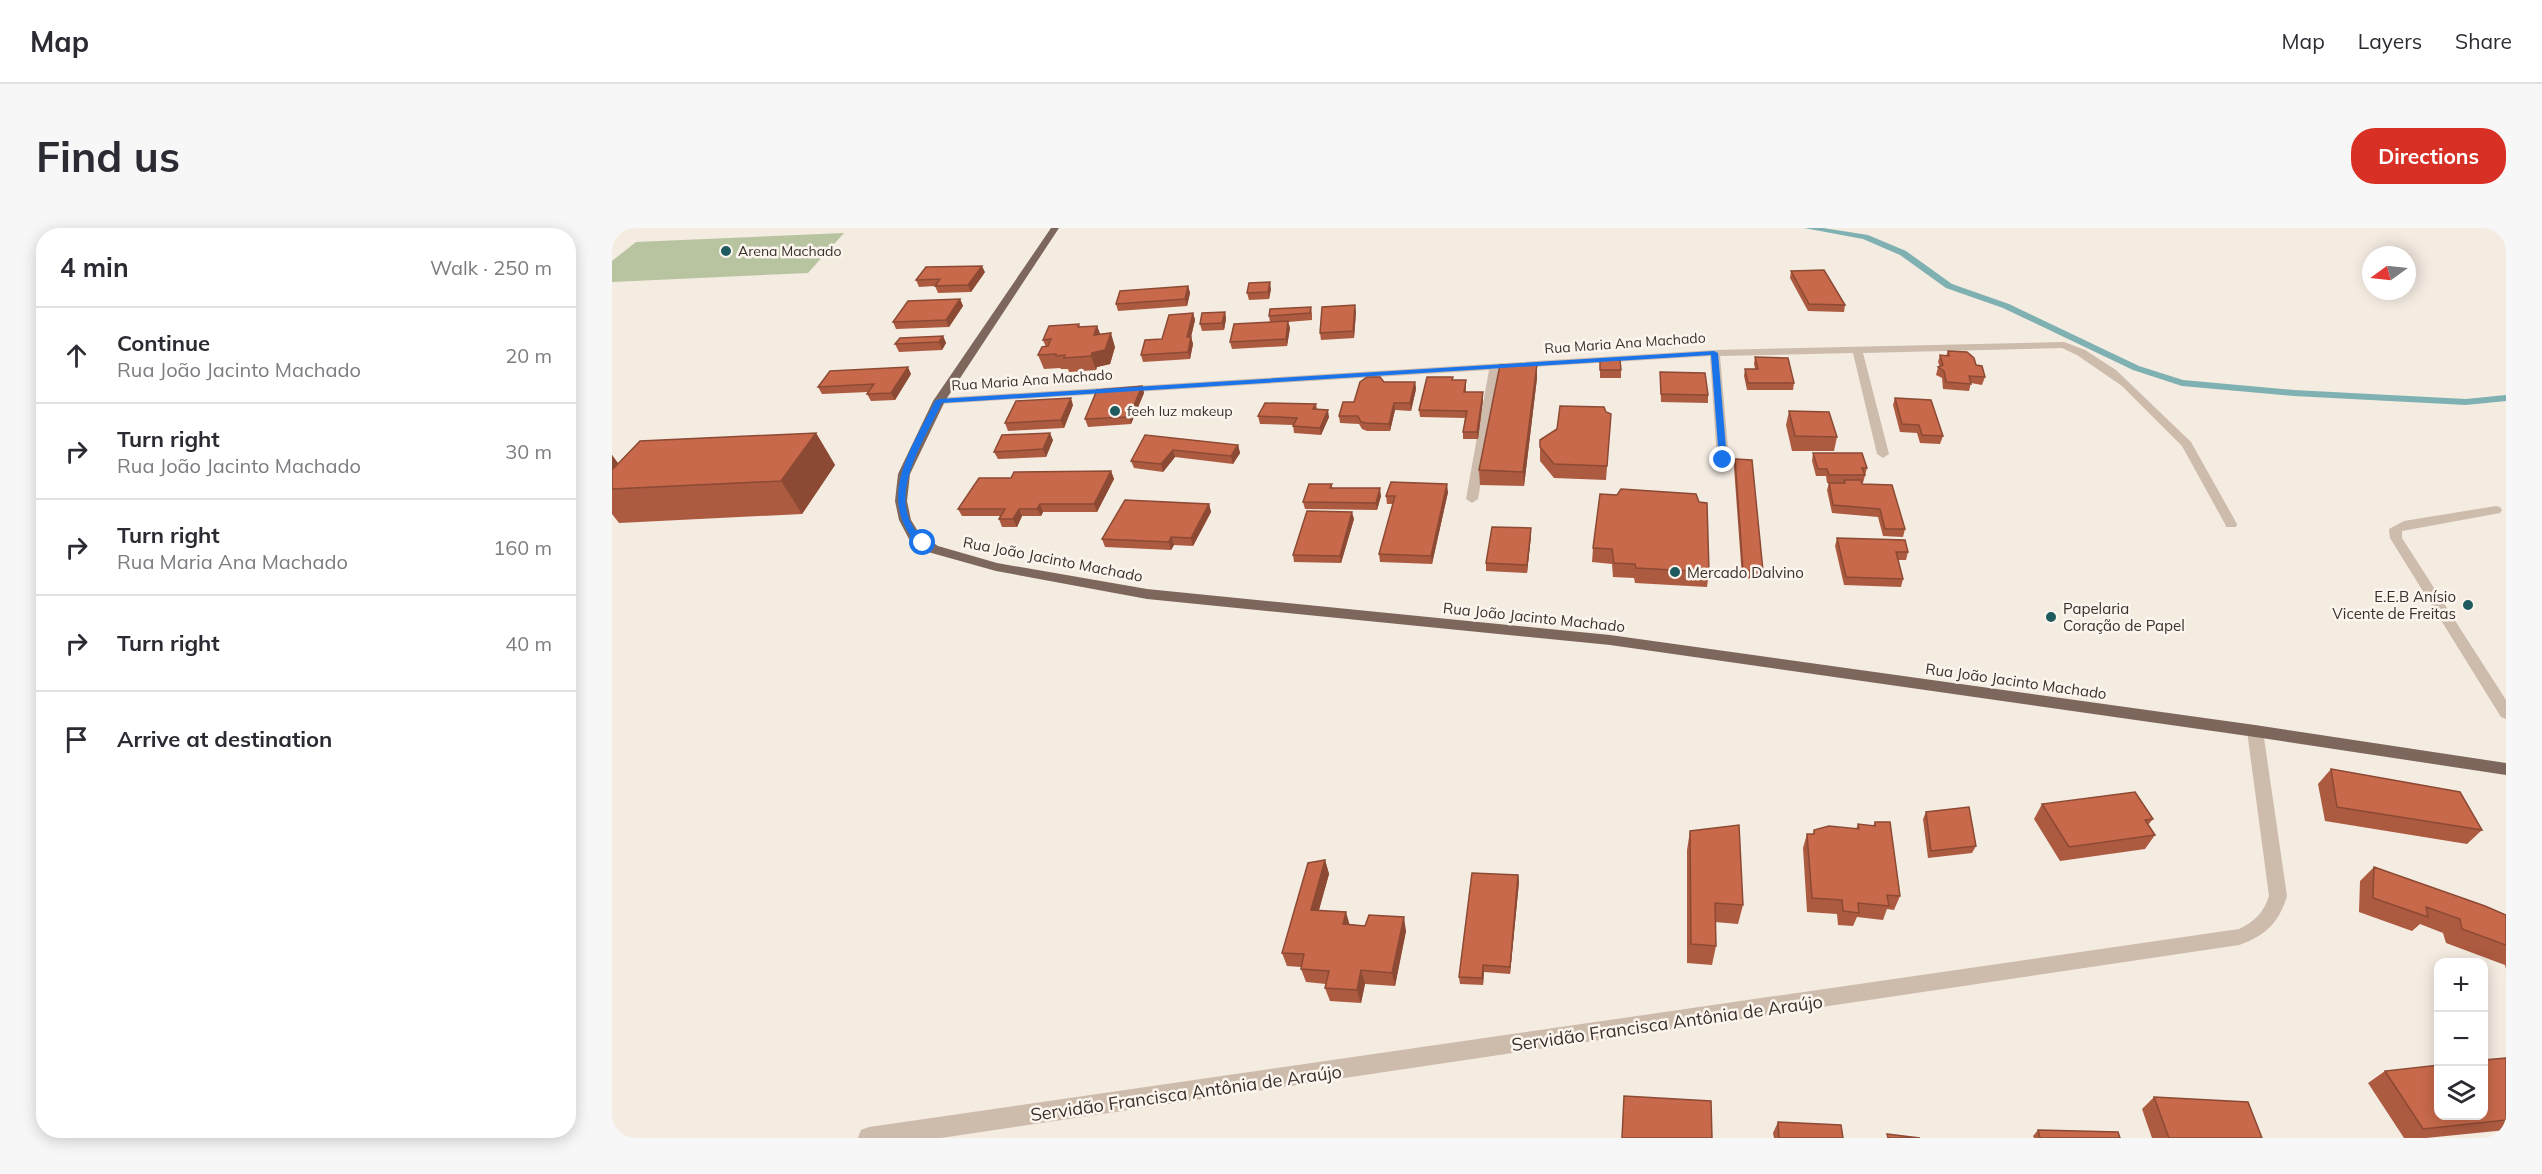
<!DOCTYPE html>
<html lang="en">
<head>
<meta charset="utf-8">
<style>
	:root { --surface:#fff; --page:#f7f7f7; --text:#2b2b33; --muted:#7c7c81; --line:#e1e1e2; --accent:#d93025 }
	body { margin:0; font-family:Mulish,sans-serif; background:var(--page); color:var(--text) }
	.controls { position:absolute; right:18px; bottom:18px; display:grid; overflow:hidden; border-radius:12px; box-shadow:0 3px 15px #0003 }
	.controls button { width:54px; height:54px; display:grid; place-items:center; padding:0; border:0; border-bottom:2px solid var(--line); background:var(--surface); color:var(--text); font:30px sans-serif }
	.compass { position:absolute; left:1750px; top:18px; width:54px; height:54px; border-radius:50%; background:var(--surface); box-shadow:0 3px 15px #0003; rotate:255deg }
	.stop { position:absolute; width:18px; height:18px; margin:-14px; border:4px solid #1a73e8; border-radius:50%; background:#fff }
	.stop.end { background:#1a73e8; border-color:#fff; box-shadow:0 2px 6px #0008 }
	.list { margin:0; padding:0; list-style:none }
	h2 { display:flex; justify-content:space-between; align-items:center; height:78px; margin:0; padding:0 24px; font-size:26px }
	h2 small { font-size:20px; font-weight:400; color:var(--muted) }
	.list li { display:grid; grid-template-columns:39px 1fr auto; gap:18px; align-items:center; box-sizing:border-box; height:96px; padding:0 24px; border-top:2px solid var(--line) }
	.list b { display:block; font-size:22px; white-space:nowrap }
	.list p { margin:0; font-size:20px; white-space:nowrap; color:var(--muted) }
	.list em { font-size:20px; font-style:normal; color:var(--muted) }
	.icon { flex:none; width:33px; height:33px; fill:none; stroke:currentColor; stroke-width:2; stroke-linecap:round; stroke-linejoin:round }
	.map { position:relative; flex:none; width:1894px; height:910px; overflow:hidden; border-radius:24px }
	header { display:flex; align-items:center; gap:36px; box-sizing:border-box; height:84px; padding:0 30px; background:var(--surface); border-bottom:2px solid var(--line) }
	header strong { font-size:28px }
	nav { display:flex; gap:33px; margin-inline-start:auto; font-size:21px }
	.intro { display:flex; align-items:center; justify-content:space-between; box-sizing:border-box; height:144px; padding:0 36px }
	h1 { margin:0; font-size:42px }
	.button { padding:15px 27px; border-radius:24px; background:var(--accent); color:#fff; font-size:21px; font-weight:700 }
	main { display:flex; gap:36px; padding:0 36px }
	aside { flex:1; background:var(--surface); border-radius:24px; box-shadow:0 3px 15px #0003 }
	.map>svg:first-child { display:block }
</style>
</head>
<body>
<header>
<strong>Map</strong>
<nav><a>Map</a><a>Layers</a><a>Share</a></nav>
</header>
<div class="intro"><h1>Find us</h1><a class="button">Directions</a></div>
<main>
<aside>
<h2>4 min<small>Walk · 250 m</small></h2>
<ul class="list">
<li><svg class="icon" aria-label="ahead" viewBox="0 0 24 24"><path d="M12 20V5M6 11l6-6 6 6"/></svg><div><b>Continue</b><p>Rua João Jacinto Machado</p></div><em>20 m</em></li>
<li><svg class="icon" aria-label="right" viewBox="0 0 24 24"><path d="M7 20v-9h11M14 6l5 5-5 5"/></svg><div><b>Turn right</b><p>Rua João Jacinto Machado</p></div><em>30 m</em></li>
<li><svg class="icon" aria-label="right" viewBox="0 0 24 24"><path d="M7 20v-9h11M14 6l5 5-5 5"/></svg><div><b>Turn right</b><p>Rua Maria Ana Machado</p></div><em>160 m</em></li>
<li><svg class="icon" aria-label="right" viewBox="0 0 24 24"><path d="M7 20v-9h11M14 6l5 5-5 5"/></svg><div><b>Turn right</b></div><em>40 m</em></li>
<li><svg class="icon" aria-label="arrive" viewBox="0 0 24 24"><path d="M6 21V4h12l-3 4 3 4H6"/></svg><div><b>Arrive at destination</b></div></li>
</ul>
</aside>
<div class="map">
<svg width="1894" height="910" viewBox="0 0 1894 910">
	<rect width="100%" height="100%" fill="#f4ebe1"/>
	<path fill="#b8c4a0" d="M232,5L196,45L0,54V33L24,14Z"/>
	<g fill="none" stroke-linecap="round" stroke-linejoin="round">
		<path fill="#7fb0b2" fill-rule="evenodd" d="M1192,0H1211L1256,7L1294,23L1340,56L1397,76L1527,138L1571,152L1682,162L1854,171L1894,167V173L1854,177L1682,168L1570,158L1521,142L1391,80L1334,60L1288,27L1251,11Z"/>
		<path fill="#cdbbac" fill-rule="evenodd" d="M1452,114L1473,122L1504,142L1579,214L1625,296L1624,299H1614L1613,296L1570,218L1510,158L1465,127L1450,120L1251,125L1277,226L1271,230L1265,226L1241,125L1108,128L1117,232L1111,236L1105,232L1098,128L888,141L866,271L860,275L854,271L877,142L327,176L321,173L327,170L1103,122Z
			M1884,278L1888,279L1890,282L1888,285L1790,303V310L1894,472V491L1889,489L1778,310L1777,301L1792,293Z
			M1643,497L1649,499L1651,503L1675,668C1667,695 1653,708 1627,717L329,910H246L249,902L257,899L1627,701C1642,694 1652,684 1657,668L1635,503L1637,499Z"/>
		<path fill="#7d675c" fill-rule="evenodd" d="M439,0H447L333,173L298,246L295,273L299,292L307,305L326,318L385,335L535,361L998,407L1643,497L1894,535V547L1643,509L998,417L535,371L384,343L316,324L297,311L287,292L283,273L286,246L321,173Z"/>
	</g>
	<path fill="#ac5a40" d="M1179,43L1233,77L1232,84L1196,83L1178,50Z
		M373,44L359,64L326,65L323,58L307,59L304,52Z
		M576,58L578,65L575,78L506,83L504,76Z
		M659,61L657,71L637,72L635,65Z
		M348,71L351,78L337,99L284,101L281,94Z
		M699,79L700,86V92L676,94L678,100L675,118L620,121L618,114L658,94L657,88Z
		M613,84L614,91L612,102L590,103L588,96Z
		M744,84L742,110L709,112L708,105Z
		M581,85L583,92L579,109L581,116L578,131L531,134L529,127L550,111Z
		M467,96L468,99L485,98L488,106L503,119L498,136L485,139L484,142L457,144L456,141H449L448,140L432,141L426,127L434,119L431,112Z
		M331,108L334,115L330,122L287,124L283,116Z
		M1336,123L1364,137L1373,149L1370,157L1359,155L1357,163L1331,161L1330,150L1324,147L1326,139H1328L1326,134L1328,127L1334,128Z
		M1143,129L1182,155L1181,162H1135L1132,148L1133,141H1143L1142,136Z
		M988,132L1009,142V150H988Z
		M1048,144L1096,167V175L1049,174Z
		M299,146L283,172L259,173L255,166L256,164L210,166L206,159Z
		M841,149V152H854V164H871V172L866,211H851V204L853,190L808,189L807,182Z
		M925,150L912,258L868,257L867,242Z
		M772,154H803L804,161L799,183L783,182L778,203H755L750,201L747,196L728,195L727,188L742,174Z
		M530,158L532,165L519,196L476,199L473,191Z
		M1283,170L1331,208L1328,216L1308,215L1305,205L1288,204L1281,177Z
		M704,176L705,181L717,189L709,207L682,205L681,197L648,196L646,188Z
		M461,177L452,200L396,203L393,195Z
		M1177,183L1225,209L1222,223H1180L1174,197Z
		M994,184L999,186L994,252L942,250L928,233V212Z
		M204,205L223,237L190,286L7,295L0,286V227L6,236Z
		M533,207L626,217L628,225L621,236L563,229L551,244L522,240L519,233Z
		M441,212L434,229L386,231L382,224Z
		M1201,225L1255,240L1251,255H1249L1250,256L1293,301L1291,309L1271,308L1266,289L1220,285L1215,262L1217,255H1232H1215L1214,248H1204L1200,233Z
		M1123,231L1151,343L1149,351L1130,350L1122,239Z
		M499,243L502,251L485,284H431L429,288H410L405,299H390L387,291L388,288H350L346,281L399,250Z
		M720,256V260L769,268L765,282L693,281L691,274Z
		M836,264L820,336L768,334L767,326L781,276H775L774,268Z
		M988,266L1097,344L1095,359L1023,355L1022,350L1001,349L1000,336L980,334L981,320Z
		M597,276L599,284L581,318L562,317L559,322L493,319L490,311Z
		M742,291L729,335L682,334L681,327Z
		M919,308L915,345L874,343V335Z
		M1225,310L1296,324L1294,332H1286L1291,351L1289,359L1232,357L1223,318Z
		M1719,541L1870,602L1855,616L1713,593L1706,556Z
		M1430,576L1541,591L1536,597L1543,607L1533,621L1448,633L1422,591Z
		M1314,584L1364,618L1360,625L1316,630L1311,591Z
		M1263,594L1288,668L1282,682L1275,681L1271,692L1245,689L1241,698L1226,697L1225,686L1195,684L1191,620L1195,606H1201L1202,602L1244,601L1246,596L1261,598Z
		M1078,603L1131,677L1126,696L1103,694L1104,718L1100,737L1075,735V622Z
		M713,632L717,646L707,682L737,696L794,703L783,758L753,756L749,775L718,773L713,760L714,756L694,754L689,741V739L675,738L670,725Z
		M1762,639L1894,687V741L1893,737L1834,715L1831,705L1808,696L1800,703L1747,684L1748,653Z
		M906,647L907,654L898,746L872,744L871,757L848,756L847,749Z
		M1894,830V902L1814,910H1792L1756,855L1773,843Z
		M1542,869L1650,910H1540L1530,881Z
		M1166,894L1231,910H1162L1161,905Z
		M1426,902L1508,910H1422L1421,908Z"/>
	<path fill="#8c4a34" d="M370,38L373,44L359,64L356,57Z
		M658,54L659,61L657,71L656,64Z
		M576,58L578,65L575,78L573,71Z
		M348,71L351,78L337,99L334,92Z
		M743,77L744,84L742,110L741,103Z
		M613,84L614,91L612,102L610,95Z
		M581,85L583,92L577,117L575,109Z
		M676,93L678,100L675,118L674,111Z
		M485,98L490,111L482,107Z
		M499,105L503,119L498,136L485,139L484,142L479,128L480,125Z
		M331,108L334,115L330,122L327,114Z
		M579,109L581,116L578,131L576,124Z
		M925,136V150L912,258L911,244Z
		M296,139L299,146L283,172L279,165Z
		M803,154L804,161L799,183L798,175Z
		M530,158L532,165L519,196L517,189Z
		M871,164V172L866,211L865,204Z
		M459,170L461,177L452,200L449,192Z
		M782,175L783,182L778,203L777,196Z
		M716,182L717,189L709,207L708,200Z
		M204,205L223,237L190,286L169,253Z
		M438,205L441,212L434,229L431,221Z
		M626,217L628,225L621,236L619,228Z
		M561,222L563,229L551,244L549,236Z
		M0,227L9,239L0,249Z
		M499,243L502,251L485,284L482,276Z
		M835,256L836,264L820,336L819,328Z
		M768,260L769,268L765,282L764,275Z
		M428,276L431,284L429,288L425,281Z
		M597,276L599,284L581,318L579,310Z
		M407,281L410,288L405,299L401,291Z
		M740,284L742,291L729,335L728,328Z
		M919,300V308L915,345V337Z
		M559,309L562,317L559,322L557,314Z
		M713,632L717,646L703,696L699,682Z
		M906,647L907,654L898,746V739Z
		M734,684L738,698L731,696Z
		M792,689L794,703L783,758L780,745Z
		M871,737L872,744L871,757L870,750Z
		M749,742L753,756L749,775L745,762Z"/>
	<path fill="#c8694b" stroke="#8c4a34" stroke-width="1.5" d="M370,38L356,57L323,58L328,51L304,52L314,39Z
		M1212,42L1233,77L1197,76L1179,43Z
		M658,54L656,64L635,65L637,55Z
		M576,58L573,71L504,76L508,63Z
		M348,71L334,92L281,94L296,73Z
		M743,77L741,103L708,105L710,79Z
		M699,79L698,85L657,88L658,81Z
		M613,84L610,95L588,96L590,85Z
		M581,85L575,109H579L576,124L529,127L533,112L550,111L557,87Z
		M676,93L674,111L618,114L622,96Z
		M467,96L466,99L485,98L482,107L499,105L493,122L480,125L479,128L452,130L453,127L444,128V126L426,127L430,119L436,118L439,111L431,112L437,98Z
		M331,108L327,114L283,116L288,110Z
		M1336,123L1355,124L1362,130L1364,137L1370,138L1373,149L1357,148L1359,156L1334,154L1332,143L1326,139L1331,137L1328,127L1337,128Z
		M1143,129L1176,130L1182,155H1136L1133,141H1146Z
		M988,132H1008L1009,142H988Z
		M925,136L911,244L867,242L888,137Z
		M296,139L279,165L255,166L262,156L206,159L218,143Z
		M1048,144L1093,145L1096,167L1049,166Z
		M755,149H768L772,154H803L798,175H782L777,196L754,195L749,194L746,188H727L731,174H742L748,154Z
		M815,149H841L840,152H854L852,164H871L865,204H851L855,183L807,182Z
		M530,158L517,189L473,191L485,162Z
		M459,170L449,192L393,195L404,173Z
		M1283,170L1319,172L1331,208L1310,207L1307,197L1290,196Z
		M653,175L704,176L701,181L716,182L708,200L681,198L685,190L646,188Z
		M948,178L992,179L994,184L999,186L995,238L942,236L928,219V212L945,201Z
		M1177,183L1217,184L1225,209L1183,208Z
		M204,205L169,253L0,261V242L28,213Z
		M438,205L431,221L382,224L390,207Z
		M533,207L626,217L619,228L561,222L549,236L519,233Z
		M1201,225H1250L1255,240H1250L1253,247H1217L1215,241H1206Z
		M1123,231L1140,232L1151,343L1131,342Z
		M499,243L482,276H428L425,281H407L401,291H387L393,281H346L367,250H399L402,244Z
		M1232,252H1249L1250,256L1280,257L1293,301H1273L1268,281L1221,277L1217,255H1233Z
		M779,254L835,256L819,328L767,326L783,268H774Z
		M697,256H720L718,260H768L764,275L691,274Z
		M1009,261L1084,266L1087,274L1095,275L1097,344L1024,340L1023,336L1002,335L1000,321L981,320L988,266L1005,267Z
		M513,272L597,276L579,310L559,309L557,314L490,311Z
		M695,283L740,284L728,328L681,327Z
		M880,299L919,300L915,337L874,335Z
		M1225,310L1293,312L1296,324H1284L1291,351L1234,349Z
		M1719,541L1848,564L1870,602L1725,579Z
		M1523,564L1541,591L1533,592L1543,607L1457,619L1430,576Z
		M1357,579L1364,618L1319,623L1314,584Z
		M1263,594H1278L1288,668L1275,667L1277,678L1246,675L1247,685L1231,683L1230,672L1200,670L1195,606H1202V602L1217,598L1247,601L1246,596L1263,598Z
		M1127,597L1131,677L1103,675L1104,718L1079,716L1078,603Z
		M713,632L699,682L734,684L731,696L753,698L757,687L792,689L780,745L749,742L745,762L713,760L717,743L689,741L692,726L670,725L696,635Z
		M1762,639L1873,678L1894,687V717L1850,701L1848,691L1814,679L1816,689L1761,670Z
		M860,645L906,647L898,739L871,737L870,750L847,749Z
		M1894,830V892L1811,901L1773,843L1827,837V888H1872V832Z
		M1012,868L1099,873L1100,910H1010Z
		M1542,869L1636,874L1650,910H1557Z
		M1166,894L1229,897L1231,910H1167Z
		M1426,902L1506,904L1508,910H1428Z
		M1275,906L1308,910H1276Z"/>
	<path fill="#1a73e8" d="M1102,123L1106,125L1115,232L1111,235L1107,232L1099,127L330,175C311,215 268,276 314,313V317C305,317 300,311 296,304C269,260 304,213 323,173L327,171Z"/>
	<g fill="#1f5a5e" stroke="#fbf5ee" stroke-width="2">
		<circle cx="114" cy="23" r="6"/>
		<circle cx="503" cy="183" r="6"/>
		<circle cx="1063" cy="344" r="6"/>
		<circle cx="1856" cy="377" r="6"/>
		<circle cx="1439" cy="389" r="6"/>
	</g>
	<g text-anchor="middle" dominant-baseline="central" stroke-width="5" stroke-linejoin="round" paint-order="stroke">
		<g font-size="14" fill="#3b302b" stroke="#fbf5ee" text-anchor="start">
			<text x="126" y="23">Arena Machado</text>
			<text x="515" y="183">feeh luz makeup</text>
		</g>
		<g font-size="14" fill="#3b302b" stroke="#fbf5ee">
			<text transform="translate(1013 115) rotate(-4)">Rua Maria Ana Machado</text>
			<text transform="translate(420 152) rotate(-4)">Rua Maria Ana Machado</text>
		</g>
		<g font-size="15" fill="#3b302b" stroke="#fbf5ee">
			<text transform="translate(441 331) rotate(11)">Rua João Jacinto Machado</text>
			<text transform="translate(922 389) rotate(6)">Rua João Jacinto Machado</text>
			<text transform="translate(1404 453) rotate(8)">Rua João Jacinto Machado</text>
		</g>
		<g font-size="15" fill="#3b302b" stroke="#fbf5ee" text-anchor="start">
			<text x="1075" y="344">Mercado Dalvino</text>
			<text x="1844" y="368" text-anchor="end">E.E.B Anísio<tspan x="1844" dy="17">Vicente de Freitas</tspan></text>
			<text x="1451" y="380">Papelaria<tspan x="1451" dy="17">Coração de Papel</tspan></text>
		</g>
		<g font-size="18" fill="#3b302b" stroke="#fbf5ee">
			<text transform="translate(1055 795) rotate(-8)">Servidão Francisca Antônia de Araújo</text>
			<text transform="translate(574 865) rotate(-8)">Servidão Francisca Antônia de Araújo</text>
		</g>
	</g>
</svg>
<div class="controls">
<button>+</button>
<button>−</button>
<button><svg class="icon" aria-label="layers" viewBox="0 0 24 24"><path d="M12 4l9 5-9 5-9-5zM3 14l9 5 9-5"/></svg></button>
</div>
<svg class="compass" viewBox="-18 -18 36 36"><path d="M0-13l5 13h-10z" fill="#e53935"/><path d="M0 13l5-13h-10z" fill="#7c7c81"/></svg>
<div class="stop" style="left:311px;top:315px"></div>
<div class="stop end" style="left:1111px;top:232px"></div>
</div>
</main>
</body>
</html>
